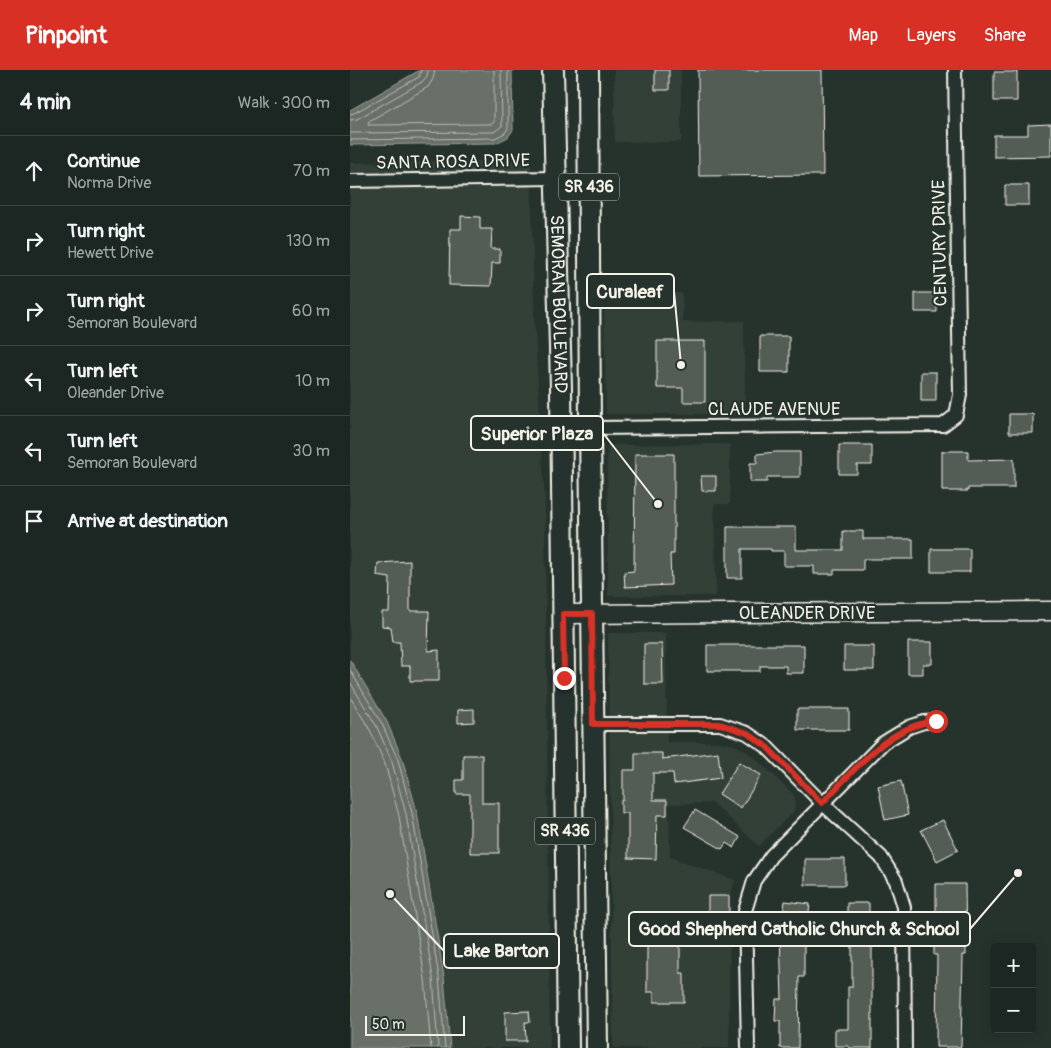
<!DOCTYPE html>
<html lang="en">
<head>
<meta charset="utf-8">
<style>
	:root { --surface:#1c2622; --page:#29322f; --text:#f1f3f6; --muted:#a0a5a5; --line:#3a4340; --accent:#d93025 }
	body { margin:0; font-family:Pangolin,sans-serif; background:var(--page); color:var(--text) }
	.controls { position:absolute; right:15px; bottom:15px; display:grid; overflow:hidden; border-radius:5px; box-shadow:0 2px 12px #0003 }
	.controls button { width:45px; height:45px; display:grid; place-items:center; padding:0; border:0; border-bottom:1px solid var(--line); background:var(--surface); color:var(--text); font:25px sans-serif }
	.scale { position:absolute; left:15px; bottom:12px; width:100px; box-sizing:border-box; padding-left:5px; border:2px solid #f4f1e8; border-top:0; font-size:14px; line-height:18px; white-space:nowrap; color:#f4f1e8; -webkit-text-stroke:4px #26332d; paint-order:stroke }
	.stop { position:absolute; width:15px; height:15px; margin:-11px; border:4px solid #d93025; border-radius:50%; background:#fff }
	.stop.end { background:#d93025; border-color:#fff; box-shadow:0 1px 5px #0008 }
	.list { margin:0; padding:0; list-style:none }
	h2 { display:flex; justify-content:space-between; align-items:center; height:65px; margin:0; padding:0 20px; font-size:21px }
	h2 small { font-size:16px; font-weight:400; color:var(--muted) }
	.list li { display:grid; grid-template-columns:32px 1fr auto; gap:15px; align-items:center; box-sizing:border-box; height:70px; padding:0 20px; border-top:1px solid var(--line) }
	.list b { display:block; font-size:19px; white-space:nowrap }
	.list p { margin:0; font-size:16px; white-space:nowrap; color:var(--muted) }
	.list em { font-size:16px; font-style:normal; color:var(--muted) }
	.icon { flex:none; width:28px; height:28px; fill:none; stroke:currentColor; stroke-width:2; stroke-linecap:round; stroke-linejoin:round }
	.map { position:relative; flex:none; width:701px; height:978px; overflow:hidden }
	header { display:flex; align-items:center; gap:30px; box-sizing:border-box; height:70px; padding:0 25px; background:var(--accent); color:#fff }
	header strong { font-size:24px }
	nav { display:flex; gap:28px; margin-inline-start:auto; font-size:18px }
	main { display:flex }
	aside { flex:1; background:var(--surface) }
	.map>svg:first-child { display:block }
</style>
</head>
<body>
<header>
<strong>Pinpoint</strong>
<nav><a>Map</a><a>Layers</a><a>Share</a></nav>
</header>
<main>
<aside>
<h2>4 min<small>Walk · 300 m</small></h2>
<ul class="list">
<li><svg class="icon" aria-label="ahead" viewBox="0 0 24 24"><path d="M12 20V5M6 11l6-6 6 6"/></svg><div><b>Continue</b><p>Norma Drive</p></div><em>70 m</em></li>
<li><svg class="icon" aria-label="right" viewBox="0 0 24 24"><path d="M7 20v-9h11M14 6l5 5-5 5"/></svg><div><b>Turn right</b><p>Hewett Drive</p></div><em>130 m</em></li>
<li><svg class="icon" aria-label="right" viewBox="0 0 24 24"><path d="M7 20v-9h11M14 6l5 5-5 5"/></svg><div><b>Turn right</b><p>Semoran Boulevard</p></div><em>60 m</em></li>
<li><svg class="icon" aria-label="left" viewBox="0 0 24 24"><path d="M17 20v-9H6M10 6l-5 5 5 5"/></svg><div><b>Turn left</b><p>Oleander Drive</p></div><em>10 m</em></li>
<li><svg class="icon" aria-label="left" viewBox="0 0 24 24"><path d="M17 20v-9H6M10 6l-5 5 5 5"/></svg><div><b>Turn left</b><p>Semoran Boulevard</p></div><em>30 m</em></li>
<li><svg class="icon" aria-label="arrive" viewBox="0 0 24 24"><path d="M6 21V4h12l-3 4 3 4H6"/></svg><div><b>Arrive at destination</b></div></li>
</ul>
</aside>
<div class="map">
<svg width="701" height="978" viewBox="0 0 701 978">
	<rect width="100%" height="100%" fill="#26332d"/>
	<filter id="ink" filterUnits="userSpaceOnUse"><feTurbulence type="fractalNoise" baseFrequency=".02" numOctaves="2"/><feDisplacementMap in="SourceGraphic" scale="10" xChannelSelector="R" yChannelSelector="G"/><feConvolveMatrix kernelMatrix="1 2 1 2 8 2 1 2 1" color-interpolation-filters="sRGB"/></filter>
	<g filter="url(#ink)">
		<path fill="#333f39" d="M264,0H331V72H265Z
			M181,90L184,243L195,435L200,978H0V93Z
			M332,223L333,252L394,251L395,344H256L254,224Z
			M380,374V434H364L366,526H258L257,375Z
			M258,563H316L317,672H370L384,675L395,680L403,686L444,725L445,730L444,741L409,776L363,733L319,734L320,787L385,810L380,828L379,978H263Z"/>
		<path fill="#676f68" stroke="#9fa39b" d="M70,0H162L163,60L158,67L146,73L0,75V40Z
			M0,590L37,652L52,688L67,742L94,907L100,978H0Z"/>
		<g fill="none" stroke-linecap="round" stroke-linejoin="round">
			<path stroke="#bcbdb5" stroke-width="1" d="M85,0L83,9L78,17L19,51L18,55L142,54L144,52V0
				M0,44L4,43L69,7L71,0
				M0,50L7,49L72,12L77,6L78,0
				M0,63L144,62L152,56L151,0
				M0,70L145,68L155,63L158,58V0
				M0,600L32,654L48,690L62,743L89,907L95,978
				M0,612L27,657L42,692L56,744L83,908L88,978
				M0,627L20,660L35,694L49,746L75,909L81,978"/>
		</g>
		<path fill="#525c55" stroke="#f4f1e8" d="M305,0H319V20H305Z
			M348,0H472L473,105L349,106Z
			M644,2H667V31H644Z
			M701,54V86L644,87V65H678V55Z
			M655,115H679V135H655Z
			M111,146L130,147V159H142L141,179H150V193H142L141,216L99,215L100,159H111Z
			M565,223H587V242H565Z
			M410,266H439V302H410Z
			M307,271H355V332H333V318H307Z
			M571,302H586V331H571Z
			M659,344H683V363H659Z
			M489,375H522V395H507V404H489Z
			M592,381H618V390L664,389V418H618V421H592Z
			M426,382H450V407H417V412H400V393H407V384Z
			M285,384H324V484H320L321,515L275,517L274,502L284,501Z
			M351,406H366V421H352Z
			M377,457H446V480H493V461H513V469H563V489H513V500H484V504H464V496H434V481H421V479H392V508H377Z
			M581,479H620V502H581Z
			M60,491V541H79L78,581L89,580V611H60V596H51L50,572H43L41,557L32,556V542H39L40,508L27,506L28,493Z
			M558,572H582V594H573V604H558Z
			M294,574H312L313,614H294Z
			M357,575H454V603H436V596H410V601H357Z
			M494,576H524V600H494Z
			M124,639V652L108,653V640Z
			M447,639H499V660H447Z
			M368,682L371,708L324,714L323,703H303V730H317V745H307L306,789L278,788V743H271V730H273V700H285V683H312V689Z
			M113,685H132V733H149V783H120V724H106V710H113Z
			M389,692L411,705L391,738L369,724Z
			M551,711L558,745L535,750L528,716Z
			M345,740L390,767L384,778L376,773L372,779L334,757Z
			M593,750L608,780L587,791L571,760Z
			M455,789H495V815H455Z
			M586,814H615L616,885H613L611,977H586L587,885H584V873H595V845H586Z
			M358,826H379V847H358Z
			M435,831L460,834L456,865H454V907H449L448,978H430V951H425L426,929H432L430,865Z
			M497,833H519V874H522V978H499V976H485V959H498V917H502V865H497Z
			M297,866H330V903H334V932H304V922H297Z
			M179,941L180,952H175L176,971H155V942Z"/>
		<g fill="none" stroke-linecap="round" stroke-linejoin="round">
			<defs>
				<path id="street" d="M0,111L206,108
					M240,358L593,355L606,345L610,325L605,0
					M243,654H370L397,663L416,676L472,733L531,787L546,811L554,837L555,978
					M398,978L395,841L404,811L421,786L533,673L559,657L574,652L586,651"/>
				<path id="secondary" d="M213,544L701,541"/>
				<g id="primary">
					<path id="s1" d="M203,0L211,318L218,978"/>
					<path d="M238,0L240,358L247,978"/>
				</g>
			</defs>
			<use href="#street" stroke="#f4f1e8" stroke-width="16"/>
			<use href="#secondary" stroke="#f4f1e8" stroke-width="21"/>
			<use href="#primary" stroke="#f4f1e8" stroke-width="24"/>
			<use href="#street" stroke="#26332d" stroke-width="12"/>
			<use href="#secondary" stroke="#26332d" stroke-width="18"/>
			<use href="#primary" stroke="#26332d" stroke-width="20"/>
		</g>
	</g>
	<g fill="none" stroke-linecap="round" stroke-linejoin="round" filter="url(#ink)">
		<path stroke="#d93025" stroke-width="6" d="M214,608L213,544H242L243,654H370L397,663L416,676L472,733C505,700 537,656 586,651"/>
	</g>
	<g text-anchor="middle" dominant-baseline="central" stroke-width="4" stroke-linejoin="round" paint-order="stroke">
		<g fill="#26332d" stroke="#b6b8b0" stroke-width="1">
			<rect x="209" y="103.5" width="60" height="27" rx="4"/>
			<rect x="185" y="747.5" width="60" height="27" rx="4"/>
		</g>
		<g font-size="16" font-weight="bold" fill="#f4f1e8">
			<text x="239" y="117">SR 436</text>
			<text x="215" y="761">SR 436</text>
		</g>
		<g font-size="18" fill="#f4f1e8" stroke="#26332d">
			<text transform="translate(103 92) rotate(-1)">SANTA ROSA DRIVE</text>
			<text transform="translate(590 173) rotate(-91)">CENTURY DRIVE</text>
			<text stroke="none"><textPath href="#s1" startOffset="234">SEMORAN BOULEVARD</textPath></text>
			<text x="424" y="339">CLAUDE AVENUE</text>
			<text x="457" y="543">OLEANDER DRIVE</text>
		</g>
	</g>
	<path fill="none" stroke="#f4f1e8" stroke-width="2" d="M331 295L324 221M308 434L253 363M668 803L620 859M40 824L94 881"/>
	<g fill="#f4f1e8" stroke="#26332d" stroke-width="2">
		<circle cx="331" cy="295" r="5"/>
		<circle cx="308" cy="434" r="5"/>
		<circle cx="668" cy="803" r="5"/>
		<circle cx="40" cy="824" r="5"/>
	</g>
	<g fill="#26332d" stroke="#f4f1e8" stroke-width="2">
		<rect x="237" y="204" width="87" height="34" rx="5"/>
		<rect x="121" y="346" width="132" height="34" rx="5"/>
		<rect x="279" y="842" width="341" height="34" rx="5"/>
		<rect x="94" y="864" width="115" height="34" rx="5"/>
	</g>
	<g font-size="19" text-anchor="middle" font-weight="bold" fill="#f4f1e8">
		<text x="280" y="228">Curaleaf</text>
		<text x="187" y="370">Superior Plaza</text>
		<text x="449" y="865">Good Shepherd Catholic Church &amp; School</text>
		<text x="151" y="887">Lake Barton</text>
	</g>
</svg>
<div class="controls">
<button>+</button>
<button>−</button>
</div>
<div class="scale">50 m</div>
<div class="stop" style="left:586px;top:651px"></div>
<div class="stop end" style="left:214px;top:608px"></div>
</div>
</main>
</body>
</html>
